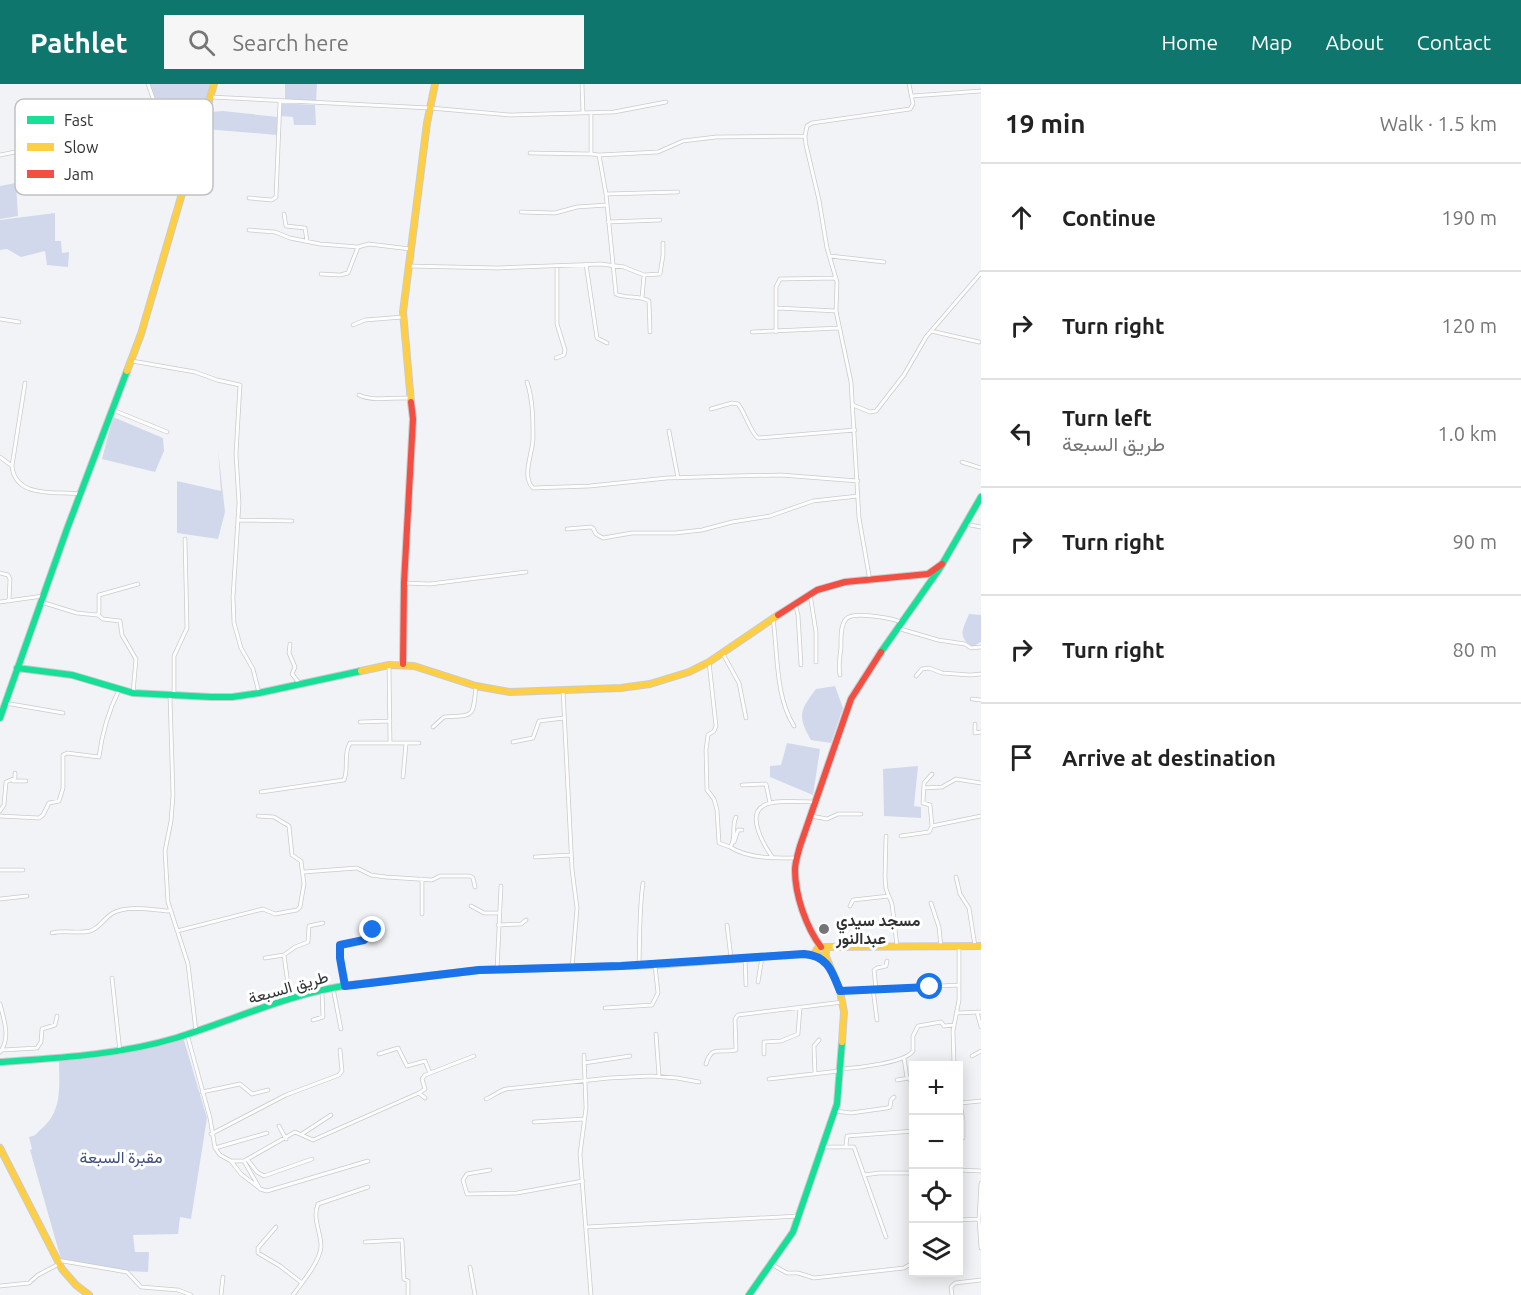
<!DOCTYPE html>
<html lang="en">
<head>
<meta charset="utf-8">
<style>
	:root { --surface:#fff; --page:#f6f6f6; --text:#222; --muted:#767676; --line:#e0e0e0; --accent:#0f766e }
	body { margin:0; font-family:Ubuntu,Vazirmatn,sans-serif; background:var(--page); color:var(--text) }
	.controls { position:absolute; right:18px; bottom:18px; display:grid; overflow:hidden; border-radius:0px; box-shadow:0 3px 15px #0003 }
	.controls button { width:54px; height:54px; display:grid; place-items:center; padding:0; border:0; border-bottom:2px solid var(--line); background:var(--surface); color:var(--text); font:30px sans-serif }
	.stop { position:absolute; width:18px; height:18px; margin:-14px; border:4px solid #1a73e8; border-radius:50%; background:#fff }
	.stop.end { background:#1a73e8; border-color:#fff; box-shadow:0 2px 6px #0008 }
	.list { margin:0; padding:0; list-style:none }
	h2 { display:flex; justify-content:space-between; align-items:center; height:78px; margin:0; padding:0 24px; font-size:26px }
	h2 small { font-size:20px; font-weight:400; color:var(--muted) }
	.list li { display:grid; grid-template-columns:39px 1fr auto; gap:18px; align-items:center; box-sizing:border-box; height:108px; padding:0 24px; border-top:2px solid var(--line) }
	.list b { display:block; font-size:22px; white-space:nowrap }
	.list p { margin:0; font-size:20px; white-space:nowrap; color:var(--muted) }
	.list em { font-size:20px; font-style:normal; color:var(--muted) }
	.icon { flex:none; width:33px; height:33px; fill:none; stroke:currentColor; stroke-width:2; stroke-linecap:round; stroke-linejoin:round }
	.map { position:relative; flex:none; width:981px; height:1211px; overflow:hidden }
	header { display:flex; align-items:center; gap:36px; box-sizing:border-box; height:84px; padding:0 30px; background:var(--accent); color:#fff }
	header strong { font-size:28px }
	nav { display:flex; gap:33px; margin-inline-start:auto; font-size:21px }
	.search { width:420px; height:54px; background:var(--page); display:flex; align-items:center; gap:15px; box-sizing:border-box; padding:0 21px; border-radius:0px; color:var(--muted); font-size:22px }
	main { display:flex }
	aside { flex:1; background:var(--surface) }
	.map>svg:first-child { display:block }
</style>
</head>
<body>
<header>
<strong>Pathlet</strong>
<div class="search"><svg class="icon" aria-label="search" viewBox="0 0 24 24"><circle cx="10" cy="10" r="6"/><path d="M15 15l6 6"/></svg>Search here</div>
<nav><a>Home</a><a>Map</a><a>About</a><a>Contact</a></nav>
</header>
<main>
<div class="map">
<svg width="981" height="1211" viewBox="0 0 981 1211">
	<rect width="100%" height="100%" fill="#f2f3f6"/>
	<path fill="#d2d8eb" d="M149,0H211L183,98L154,96L153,51L162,50V15L155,14Z
		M285,0H317L316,18L285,16Z
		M281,19L315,21L316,41H294L293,33L281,32Z
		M223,27L278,33L277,51L205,45L210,28Z
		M16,99L18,132L0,135V102Z
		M55,129V157H61L62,169L69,168L68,183L47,181L45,167L21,173L7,165L0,166V136Z
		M113,333L163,354L164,367L155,388L102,375Z
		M218,366L225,428L218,455L177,449V397L221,407Z
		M969,530L981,531V558L972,563C957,552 963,545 969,530Z
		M835,602L843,624L831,659L811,656C797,632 800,626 816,605Z
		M787,659L820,665L813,711L770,693V682L781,681Z
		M918,682L914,722L921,723V734L884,732L883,685Z
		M183,953L207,1034L191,1135L180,1133L178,1150L133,1151L135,1168H149L148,1188L127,1187L61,1175L30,1066L32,1065L29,1053C35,1052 36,1050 40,1046C63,1028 59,1003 59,977L123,968Z"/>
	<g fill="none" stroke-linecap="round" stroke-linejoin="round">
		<defs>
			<path id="street" d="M148,0L153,14L152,95L156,99L185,100
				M582,0L583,29
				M912,12L981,7
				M211,13L430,24L510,31L614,28L666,18
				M591,29V70L599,71L606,110L616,210C626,215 639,211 649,217L650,248
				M530,69L591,70
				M0,71L45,62L151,52
				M599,71L658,68L683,57L716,53L805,52
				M606,110L678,108
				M249,114L272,116L276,113L280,17
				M521,128L555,129L577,123L607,121
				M284,130L286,142L305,144L307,157
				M608,138L660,136
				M249,146L275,148L290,154L320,160L358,163L369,160L410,165
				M830,172L884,178
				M586,180L597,254L607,259
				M408,182L498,184L601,180L624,183L644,191L642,214
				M321,190L340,191L348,189L358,163
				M644,191L660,190L663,171V159
				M777,224L836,227
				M0,235L19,238
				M353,241L365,236L403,233
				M931,247L979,258
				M752,248L839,244
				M776,248V203L780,195L836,194
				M556,274L564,271L565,266L557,240V182
				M132,277L195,288L217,296L240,301L236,370L239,419L233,513L234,539L241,564L253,585L259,609
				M527,298C533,316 533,336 533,354C533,369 521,392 533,404L590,402L667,394L733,392L781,391L858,397
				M25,299L12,382C15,415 57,407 81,410
				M359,311C373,318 395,313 412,314
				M853,321L870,328L876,327L904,291L926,253L981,189
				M711,325L732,319L738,320C746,330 750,348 758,354L855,346
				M113,326L167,348
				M669,347L678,394
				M0,373L12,382
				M962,378L981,384
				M238,436L292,437
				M965,440L981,443
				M567,445L591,443L593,444L596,450L603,454L632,449H675L702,446L732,438L770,432L813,417L858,412
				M0,489L8,491L10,495L9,517
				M870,497L859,434L851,298L836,227L837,198L827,164L819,116L806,61L805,52L807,42L812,39L910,25L913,20L909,0
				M404,499L430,500L526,488
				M810,510L816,548V578
				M0,518L43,512
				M41,518L77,529L97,531L99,529V511L138,500
				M795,519L798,531L801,581
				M98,531L103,535L120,537L122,551L136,575L133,609
				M773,535C778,569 775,612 794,642
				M897,544L938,556L965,560L971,564L981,563
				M290,560L289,569L295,583L292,590L300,600
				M723,570L739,599L746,634
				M709,578L716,642L714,647L708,651L706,666L707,706L714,715L717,726L719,759L730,763
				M389,581L390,657
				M840,591C838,581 840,573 841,563C841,555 840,542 846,535C853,527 891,534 901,538
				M916,592L922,585L929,584L942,589L970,591L981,590
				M563,606L572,785L577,824L572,884
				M174,612V572L187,544L185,455
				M170,613L173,711L171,737L165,767L168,818L188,880L196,947
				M972,615L981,616
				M5,619L63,629
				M360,638L390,637
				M975,640V649L981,648
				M433,643L444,633C474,631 473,635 476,602
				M513,658L533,654L539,637L564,634
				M932,690L924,699L923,719L930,721L932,742
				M403,693L406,660
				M13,697H26
				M742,701L766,700L770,719
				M924,704L942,703L956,695L981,699
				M261,708L344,696C349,685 343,670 350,659H419
				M0,727L4,721L6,698L15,694V689
				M0,732L39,734L43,731L49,719L59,717L63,704V671L67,669L99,673C102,650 108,628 119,606
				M811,732L827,735L838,730H861
				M736,733C731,743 737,755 730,763C749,775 775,774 797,774
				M886,752L885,793L886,805L892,820L897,862
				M901,752L929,748L932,742L981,732
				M734,758L738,746H742
				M535,773L571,771
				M773,774C765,763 746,732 763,722C772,715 804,718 816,718
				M0,786H23
				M304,788L357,784L371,791L386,793L432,796L440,792H470L473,794L475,803
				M956,793L960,810L969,824L975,862
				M0,815L27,812
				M931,819L939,843L941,863
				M471,822L484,829H499
				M850,822L853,816L889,812
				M422,830V795
				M498,841L521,840L526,836
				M727,841L731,874
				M177,847L263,825L275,830L297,826L300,823L304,800L301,777L292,771L289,742L274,733L258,732
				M52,849C66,846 78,850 90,847C100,844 104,834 113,829C128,821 152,826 169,827
				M284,871L295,863L308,858L309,842L323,839
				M265,874L284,871L290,915
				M745,874L746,901
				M639,881C640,854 639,826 643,799
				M497,886L501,802
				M112,894L120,968
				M758,898L762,873
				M345,902L340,874V861L364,856L374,844L381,840
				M333,904L341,945
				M873,905L877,936
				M876,905L874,886L877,884L886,882L887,877
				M840,907L959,901
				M0,920C4,936 11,954 0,968
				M605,924L652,921L658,909L655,881
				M977,928L981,943
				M956,929L981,928
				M313,936L323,933L322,907
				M187,950L210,1034L215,1064L220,1071L231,1077H244L295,1048L313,1056L419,1009L425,1014
				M656,950L659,992
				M3,966L37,964L41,958L42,945L55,941L57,932
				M379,970L398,964L407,982L425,977L430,989
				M764,970V958L781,957L798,950L800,923
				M584,971L586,1024L580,1070L591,1211
				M972,972L981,967
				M904,974L907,994
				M584,979L630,972
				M706,980C712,960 720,970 736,966L735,935L738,931L843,918
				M954,982L953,947L959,916V863
				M841,985C856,984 905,979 913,967V952L918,942L941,938L944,942L954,941
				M815,990L814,962L819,956
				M769,995L839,987
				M897,996L909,994L910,996H914
				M958,1006L963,1037V1054L958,1056
				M202,1008L240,1000L252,1010L268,1006
				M419,1009L425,1005L422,995L425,991L474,972
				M486,1015C494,1012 498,1007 506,1005L609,994L651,992L677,994L699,998
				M961,1019L981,1017
				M835,1027L851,1029L887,1024L890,1023L891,1016L894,1013
				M534,1038L584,1035
				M279,1042L286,1055
				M211,1050L286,1011L339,991L342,987L340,966
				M302,1050L331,1031
				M846,1062L847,1052L914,1047
				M822,1063H854L886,1153
				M215,1064L267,1049
				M247,1075L257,1088L264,1092L312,1075
				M231,1077L241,1090L258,1103
				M244,1077L260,1105L267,1107L368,1077
				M490,1086L467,1090L463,1096L467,1110L517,1109L583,1097
				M958,1086L981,1087
				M864,1091L879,1089H910L913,1096
				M981,1099L979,1135L981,1164
				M958,1136L979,1135
				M276,1143L258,1164V1169L280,1182L302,1199
				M587,1143L799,1132
				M365,1158L402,1156L404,1195L408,1197V1211
				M57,1176L127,1188L141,1203L178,1206L191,1211
				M771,1180L787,1189H798L814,1194L904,1184L914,1178
				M470,1183L475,1211
				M0,1202L29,1199L38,1191L59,1180
				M221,1211L223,1193
				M293,1211C302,1199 321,1176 321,1162C321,1148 312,1134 318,1120L368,1103
				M952,1211L951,1203L955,1199L981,1196"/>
			<path id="fast" d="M881,568L940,484L981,413
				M17,584L72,591L133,609L211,613H232L259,609L361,587
				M0,634L67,445L127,287
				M0,978C59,974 119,971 176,954C234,936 290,909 350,901
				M749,1211L793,1148L837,1020L842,958"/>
			<path id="slow" d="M127,287L141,250L214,0
				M411,318L403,228L427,39L435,0
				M361,587L389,581L414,582L476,602L510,608L621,604L650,600L689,588L709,578L778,531
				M823,863L981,862
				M816 868a5 5 0 1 1 10 0a5 5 0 1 1-10 0Z
				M825,870L840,907L844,928L842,958
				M350,901L479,886L655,881L804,870L818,871
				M0,1064L62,1185L76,1201L89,1211"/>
			<path id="jam" d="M778,531L817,506L845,498L928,490L942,480
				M403,580L404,499L413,335L411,318
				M821,863C806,843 795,811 795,786C795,778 798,770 800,762L851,615L881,568"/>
		</defs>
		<use href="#street" stroke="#cacbcd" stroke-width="4.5"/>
		<use href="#fast" stroke="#cacbcd" stroke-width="8"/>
		<use href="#slow" stroke="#cacbcd" stroke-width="8"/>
		<use href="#jam" stroke="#cacbcd" stroke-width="8"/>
		<use href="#street" stroke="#fdfdfe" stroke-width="3"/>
		<use href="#fast" stroke="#16e098" stroke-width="6"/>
		<use href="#slow" stroke="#ffcf43" stroke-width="6"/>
		<use href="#jam" stroke="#f24e42" stroke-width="6"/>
	</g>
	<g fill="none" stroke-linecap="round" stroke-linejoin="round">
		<path stroke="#1a73e8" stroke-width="8" d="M373,846L364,856L340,861V874L345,902L479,886L621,882L804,870C828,872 832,887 840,907L930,903"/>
	</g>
	<circle fill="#747577" stroke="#fff" stroke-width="2" cx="824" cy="845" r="6"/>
	<g text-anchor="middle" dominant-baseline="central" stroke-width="6" stroke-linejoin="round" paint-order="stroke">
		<g font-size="16" font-weight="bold" fill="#303133" stroke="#fff" text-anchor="start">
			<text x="836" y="836">مسجد سيدي<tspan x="836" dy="18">عبدالنور</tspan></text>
		</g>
		<g font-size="16" fill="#303133" stroke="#fff">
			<text transform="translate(288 903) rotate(-16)">طريق السبعة</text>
		</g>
		<g font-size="16" fill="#3e4c7b" stroke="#fff">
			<text x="121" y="1073">مقبرة السبعة</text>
		</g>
	</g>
	<rect x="15" y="15" width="198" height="96" rx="9" fill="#fff" stroke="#c1c1c2" stroke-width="1.5"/>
	<rect x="27" y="32" width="27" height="8" fill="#16e098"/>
	<rect x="27" y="59" width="27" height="8" fill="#ffcf43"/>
	<rect x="27" y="86" width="27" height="8" fill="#f24e42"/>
	<g font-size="16" fill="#303133">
		<text x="64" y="42">Fast</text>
		<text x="64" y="69">Slow</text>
		<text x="64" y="96">Jam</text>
	</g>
</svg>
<div class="controls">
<button>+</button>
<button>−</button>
<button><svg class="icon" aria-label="locate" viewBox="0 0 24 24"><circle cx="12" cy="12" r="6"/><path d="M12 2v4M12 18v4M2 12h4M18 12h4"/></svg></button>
<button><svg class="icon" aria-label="layers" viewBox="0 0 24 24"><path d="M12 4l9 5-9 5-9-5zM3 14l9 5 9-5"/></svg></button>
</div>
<div class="stop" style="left:930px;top:903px"></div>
<div class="stop end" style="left:373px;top:846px"></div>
</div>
<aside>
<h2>19 min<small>Walk · 1.5 km</small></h2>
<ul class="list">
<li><svg class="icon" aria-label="ahead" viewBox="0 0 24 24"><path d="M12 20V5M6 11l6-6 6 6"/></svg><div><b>Continue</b></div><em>190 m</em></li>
<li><svg class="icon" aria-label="right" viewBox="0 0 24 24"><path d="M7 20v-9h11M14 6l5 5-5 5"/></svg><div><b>Turn right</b></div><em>120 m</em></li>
<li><svg class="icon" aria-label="left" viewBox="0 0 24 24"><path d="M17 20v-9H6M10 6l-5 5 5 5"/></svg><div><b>Turn left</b><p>طريق السبعة</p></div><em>1.0 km</em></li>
<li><svg class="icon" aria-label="right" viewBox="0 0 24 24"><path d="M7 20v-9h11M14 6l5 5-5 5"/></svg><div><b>Turn right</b></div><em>90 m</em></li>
<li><svg class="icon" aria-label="right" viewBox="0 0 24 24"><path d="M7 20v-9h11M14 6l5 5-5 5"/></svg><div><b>Turn right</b></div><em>80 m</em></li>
<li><svg class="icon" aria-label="arrive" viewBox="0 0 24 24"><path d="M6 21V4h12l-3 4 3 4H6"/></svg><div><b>Arrive at destination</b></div></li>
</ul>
</aside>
</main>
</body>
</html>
